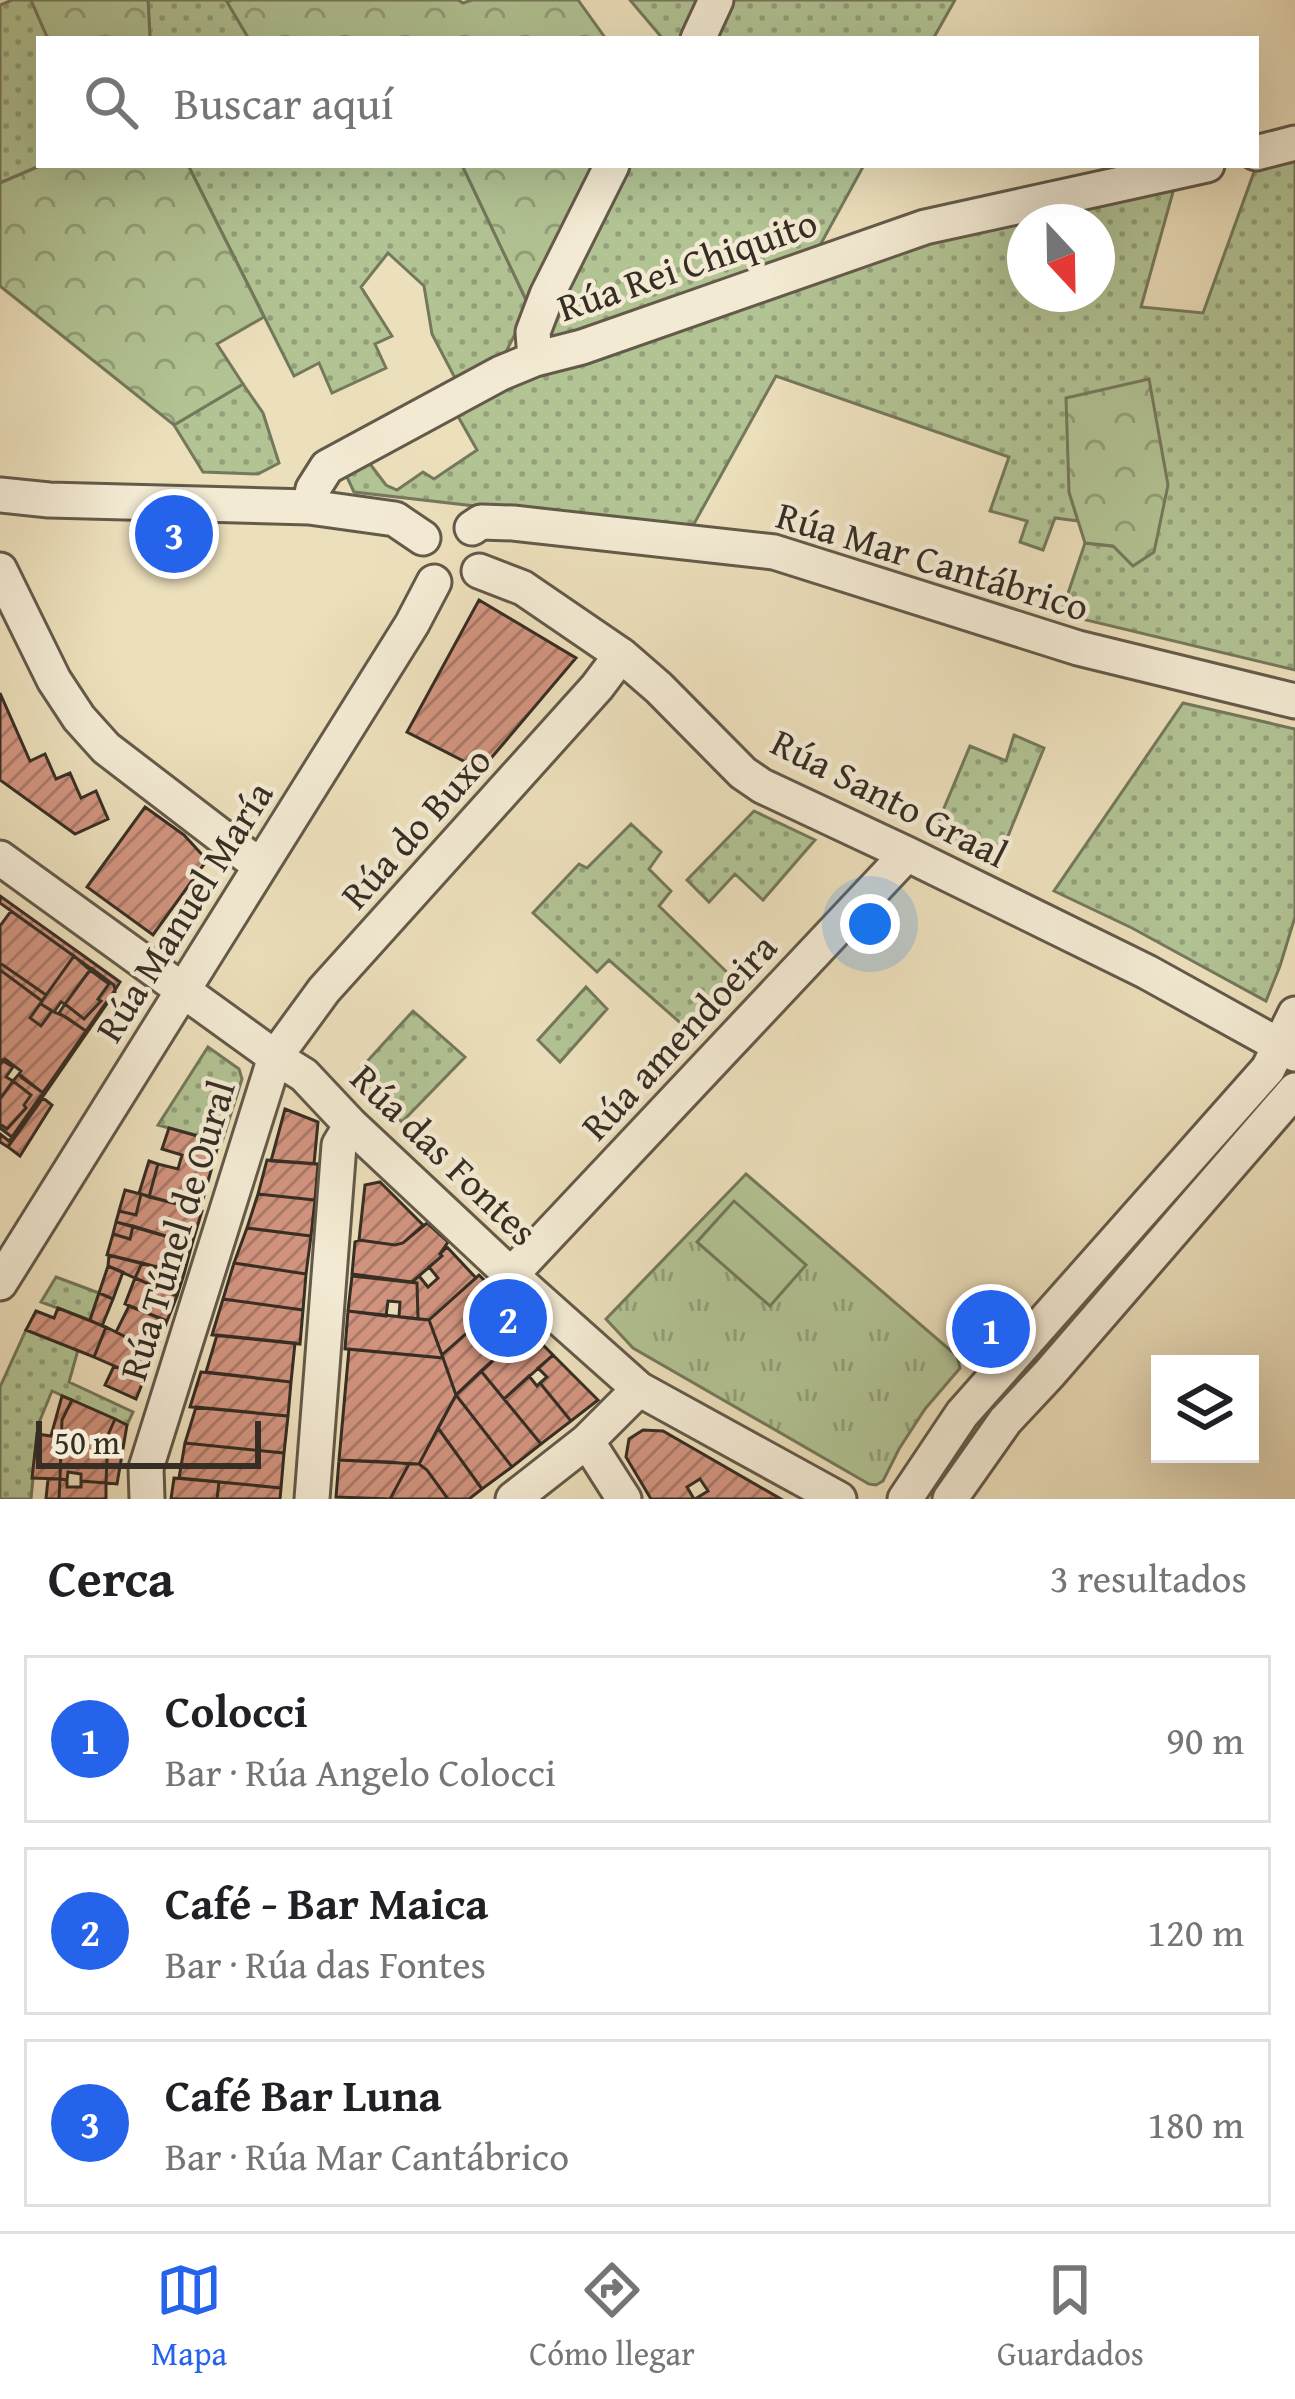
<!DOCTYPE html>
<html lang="es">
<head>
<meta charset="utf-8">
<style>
	:root { --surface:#fff; --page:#f2f2f2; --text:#202124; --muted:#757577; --line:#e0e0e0; --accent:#2563eb }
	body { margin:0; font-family:"Gentium Book Plus",serif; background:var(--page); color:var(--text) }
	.controls { position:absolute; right:36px; bottom:36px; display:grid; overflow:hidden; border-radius:0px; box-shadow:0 12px 48px #0002 }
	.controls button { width:108px; height:108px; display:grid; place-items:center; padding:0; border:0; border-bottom:3px solid var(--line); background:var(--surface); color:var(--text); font:60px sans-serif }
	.compass { position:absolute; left:1007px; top:204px; width:108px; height:108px; border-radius:50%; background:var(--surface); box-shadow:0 12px 48px #0002; rotate:158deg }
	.scale { position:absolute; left:36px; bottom:30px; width:225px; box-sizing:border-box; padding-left:12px; border:6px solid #362e24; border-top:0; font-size:33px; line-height:42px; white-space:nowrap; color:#362e24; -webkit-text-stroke:9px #f3ead3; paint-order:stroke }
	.you { position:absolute; left:870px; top:924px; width:42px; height:42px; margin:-30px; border:9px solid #fff; border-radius:50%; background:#1a73e8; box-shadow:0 0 0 18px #1a73e833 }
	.badge { display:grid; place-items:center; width:78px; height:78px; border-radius:50%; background:var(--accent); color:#fff; font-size:39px; font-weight:700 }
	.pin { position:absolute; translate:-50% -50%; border:6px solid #fff; box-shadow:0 3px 12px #0006 }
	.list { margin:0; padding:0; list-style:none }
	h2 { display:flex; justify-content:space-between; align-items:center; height:156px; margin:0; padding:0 48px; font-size:51px }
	h2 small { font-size:39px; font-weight:400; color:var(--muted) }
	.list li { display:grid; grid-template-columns:78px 1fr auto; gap:36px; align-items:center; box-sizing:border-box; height:168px; margin:0 24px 24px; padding:0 24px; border:3px solid var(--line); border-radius:0px }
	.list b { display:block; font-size:45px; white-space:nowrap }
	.list p { margin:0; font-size:39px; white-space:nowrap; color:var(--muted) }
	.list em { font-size:39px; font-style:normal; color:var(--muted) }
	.icon { flex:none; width:66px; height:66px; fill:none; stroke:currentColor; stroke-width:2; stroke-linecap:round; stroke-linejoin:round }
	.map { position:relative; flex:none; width:1295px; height:1499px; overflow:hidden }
	.search { position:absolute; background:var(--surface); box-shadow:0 12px 48px #0002; left:36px; right:36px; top:36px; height:132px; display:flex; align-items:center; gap:30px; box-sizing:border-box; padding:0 42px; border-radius:0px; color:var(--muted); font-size:45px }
	.sheet { height:732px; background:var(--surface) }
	nav { display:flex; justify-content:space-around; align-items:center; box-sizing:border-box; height:168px; border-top:3px solid var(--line); background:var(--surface); font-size:33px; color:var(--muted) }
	nav a { display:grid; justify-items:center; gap:6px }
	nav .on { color:var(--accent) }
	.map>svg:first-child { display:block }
</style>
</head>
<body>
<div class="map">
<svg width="1295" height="1499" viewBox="0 0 1295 1499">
	<defs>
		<pattern id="grass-dots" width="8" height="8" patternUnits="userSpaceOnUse" patternTransform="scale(3)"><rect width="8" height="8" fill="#b2c394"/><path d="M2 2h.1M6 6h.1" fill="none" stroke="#929f79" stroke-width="1.8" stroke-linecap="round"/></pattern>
		<pattern id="forest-crowns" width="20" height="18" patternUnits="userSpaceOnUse" patternTransform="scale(3)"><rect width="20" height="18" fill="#b2c394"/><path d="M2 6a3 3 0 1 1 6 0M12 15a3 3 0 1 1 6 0" fill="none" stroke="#929f79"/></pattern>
		<pattern id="park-tufts" width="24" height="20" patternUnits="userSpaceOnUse" patternTransform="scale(3)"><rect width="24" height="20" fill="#b2c394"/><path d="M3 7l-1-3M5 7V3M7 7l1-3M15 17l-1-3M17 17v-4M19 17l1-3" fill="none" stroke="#929f79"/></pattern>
		<pattern id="building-hatch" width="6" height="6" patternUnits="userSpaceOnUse" patternTransform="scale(3)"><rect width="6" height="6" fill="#d2947f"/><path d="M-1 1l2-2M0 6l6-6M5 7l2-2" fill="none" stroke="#ab7968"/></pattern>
	</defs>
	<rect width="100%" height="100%" fill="#ecdfbb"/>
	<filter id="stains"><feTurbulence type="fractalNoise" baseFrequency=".00167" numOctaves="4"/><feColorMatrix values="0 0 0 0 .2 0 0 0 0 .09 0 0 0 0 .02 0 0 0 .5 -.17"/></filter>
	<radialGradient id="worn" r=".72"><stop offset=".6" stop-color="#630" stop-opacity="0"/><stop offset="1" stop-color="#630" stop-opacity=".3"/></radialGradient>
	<path fill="url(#grass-dots)" stroke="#74785c" stroke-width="3" fill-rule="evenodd" d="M12,0H31L48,39H39V165H42L0,183V5Z
		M148,0H232L228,3L249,39H150Z
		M630,0H705L681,39H663Z
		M732,0H955L933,39H712Z
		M1295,151V670L1061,614L1085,543L1113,546L1069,492L1078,521L1055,518L1043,550L1020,542L1027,521L990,511L1009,457L776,376L690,531L354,492L346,475L364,456L386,485L397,490L423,472L434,479L477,450L455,411L506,381L876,254L1176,181L1141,307L1203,313L1258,161ZM1025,222H1097V294H1025Z
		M188,165H462L529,306L506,352L456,380L432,334L424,286L388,253L361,287L392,336L375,344L386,368L332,393L319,363L294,376Z
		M629,165H864L812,260L556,343L547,337L559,293Z
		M243,384L263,413L279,463L258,474L203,472L174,425Z
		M1183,703L1295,729V917L1280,966L1266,1001L1132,928L1054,891Z
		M1014,735L1044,748L997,863L934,832L970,746L1006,761Z
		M754,811L815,840L763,900L735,874L709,902L687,880Z
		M631,824L661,852L649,869L671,891L659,906L740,985L693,1034L609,960L597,972L533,913L579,864L587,868Z
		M586,987L607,1009L560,1062L538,1040Z
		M413,1011L465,1057L402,1122L353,1077Z
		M208,1047L239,1069L242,1079L222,1142L158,1125Z
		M1277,1086L1028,1375L1022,1372V1368L1268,1091Z
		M56,1277L99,1293L90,1320L41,1302Z
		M26,1330L78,1350L69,1382L133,1412L127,1425L52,1391L38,1425L31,1499H0V1387Z"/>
	<path fill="url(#forest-crowns)" stroke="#74785c" stroke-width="3" d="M31,0H148L150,39H48Z
		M232,0H458L463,3L472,0H578L606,39H249L227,2Z
		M42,165H188L264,317L217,344L243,384L174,425L0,286V183Z
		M462,165H601L529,306Z
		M1149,379L1168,485L1154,552L1133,566L1113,546L1085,543L1069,492L1066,398Z"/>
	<path fill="url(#park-tufts)" stroke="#74785c" stroke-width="3" d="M746,1174L957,1356L960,1368L925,1409L899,1449L883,1481L876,1485L869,1484L633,1348L606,1319Z"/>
	<path fill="#b2c394" stroke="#74785c" stroke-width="3" d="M734,1201L806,1265L770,1306L697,1242Z"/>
	<path fill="url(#building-hatch)" stroke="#362e24" stroke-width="3" d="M479,600L576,658L481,770L407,732Z
		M0,693L30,761L45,754L56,779L70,773L81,798L96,791L108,819L75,834L0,780Z
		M145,807L184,835L207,860L153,935L87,887Z
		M0,896L120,982L115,990L114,985L0,903Z
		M11,911L74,956L46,995L0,963V926Z
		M74,956L90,970L65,1004L61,1002L54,1012L41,1004L42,1001Z
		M0,963L46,995L42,1001L0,970Z
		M91,968L114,985L115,990L86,1031L59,1013L65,1004L84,1019L101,1001L98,999L109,984Z
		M0,970L42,1001L30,1018L41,1026L52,1011L66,1017L86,1031L43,1093L22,1078L19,1074L21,1071L5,1059L0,1061Z
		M90,970L109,984L98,999L101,1001L84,1019L65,1004Z
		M115,990V992L8,1147L0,1142V1134L9,1141Z
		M42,1001L41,1004L52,1011L41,1026L30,1018Z
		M3,1061L13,1067L6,1077L13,1081L0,1099V1065Z
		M19,1074L43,1093L12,1137L0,1128V1124L7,1129L26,1108L24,1105L31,1095L13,1081Z
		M13,1081L31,1095L24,1105L26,1108L7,1129L0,1124V1099Z
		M43,1098L52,1105L20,1156L8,1147Z
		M285,1109L318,1122L314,1164L271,1161Z
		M169,1128L219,1142L200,1210L149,1197L158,1164L178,1169L182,1155L162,1149Z
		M267,1160L318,1164L315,1200L258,1194Z
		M149,1161L158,1164L149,1197L139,1193Z
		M380,1182L423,1225L403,1243L395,1245L359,1240L365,1185Z
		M125,1190L141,1194L136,1215L119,1211Z
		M141,1194L202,1211L192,1244L116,1222L119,1211L136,1215Z
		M258,1194L315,1200L311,1236L247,1228Z
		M116,1222L133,1226L130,1239L113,1234Z
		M427,1223L448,1242L440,1254L442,1256L412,1282L352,1274L355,1242L359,1240L395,1245L403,1243Z
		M133,1226L192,1244L184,1274L107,1255L113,1234L130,1239Z
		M247,1228L311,1236L306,1274L234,1263Z
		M447,1247L476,1278L429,1320L418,1319L417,1283L412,1282L419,1276L428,1287L438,1278L429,1267L442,1256L440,1254Z
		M109,1255L142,1263L135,1278L108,1266Z
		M142,1263L184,1274L177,1296L135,1278Z
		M234,1263L306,1274L303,1310L223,1299Z
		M108,1266L123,1272L113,1299L99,1293Z
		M479,1275L504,1300L442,1355L429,1320Z
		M352,1276L417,1283L418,1319L399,1317L400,1302L388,1301L386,1316L348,1311Z
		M135,1278L177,1296L167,1321L125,1304Z
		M99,1293L113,1299L102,1326L90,1320Z
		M223,1299L303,1310L300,1344L212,1335Z
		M504,1300L530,1326L456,1395L442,1355Z
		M129,1306L167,1321L155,1352L116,1332Z
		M58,1308L106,1327L94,1357L26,1330L36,1311L54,1318Z
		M348,1311L429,1320L443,1358L345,1349Z
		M106,1327L155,1352L144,1379L94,1357Z
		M527,1329L553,1355L504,1399L481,1371L500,1354L507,1361L516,1352L509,1345Z
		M217,1335L295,1343L291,1382L206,1372Z
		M349,1349L443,1358L456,1395L419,1464L339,1460Z
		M553,1355L598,1400L571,1421L540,1383L547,1377L538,1368Z
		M114,1366L144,1379L136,1399L105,1385Z
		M481,1371L541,1444L512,1467L456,1395Z
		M201,1372L291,1382L288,1416L190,1407Z
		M529,1376L537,1386L540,1383L571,1421L541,1444L504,1399Z
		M456,1395L512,1467L482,1489L438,1428Z
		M62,1396L72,1400L62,1420L60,1479L32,1478L37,1434L51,1436Z
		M72,1400L115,1419L108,1435L106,1483L81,1481V1474L68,1472L67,1480L60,1479L62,1420Z
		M196,1407L288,1416L284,1453L185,1443Z
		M115,1419L127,1425L117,1484L106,1483L108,1435Z
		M438,1428L482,1489L469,1499H448L427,1470L419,1464Z
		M643,1430L663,1431L781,1499H695L708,1491L700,1479L687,1487L694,1499H651L626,1457L629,1439Z
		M185,1443L284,1453L281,1488L179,1478Z
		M339,1460L390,1462L409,1464L390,1499L336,1497Z
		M409,1464H419L427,1470L448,1499H390Z
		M174,1478L219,1482L217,1499H171Z
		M48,1479H60L59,1499H46Z
		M60,1479L67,1480V1487H81V1481L106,1483V1499H59Z
		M219,1482L281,1488L280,1499H217Z"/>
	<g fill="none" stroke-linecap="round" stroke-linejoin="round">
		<defs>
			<path id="minor" d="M698,39L716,0
				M1256,153L1295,143
				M535,359L533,332L547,295L612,165
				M0,495L49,500L309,507L395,519L423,538
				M309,507L313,489L327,467L501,373L535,359L582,347L925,227L1207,165
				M472,528L481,522L513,523L774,552L1078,648L1295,701
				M0,570L54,680L79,718L106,748L260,866
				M479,571L523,588L621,655L659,688L743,773L762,786L907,854L1147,972L1295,1054
				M0,858L275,1057L304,1075L351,1125L511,1275L639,1389L839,1499
				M511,1275L907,854
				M0,1283L412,624L434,582
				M587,1441L624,1499
				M147,1499L146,1468L275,1057L324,990L597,687L621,655
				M312,1499L339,1145L351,1125
				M513,1499L587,1441L639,1389
				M905,1499L962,1414L1268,1069L1295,1014
				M950,1499L1005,1421L1049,1374L1295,1090"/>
		</defs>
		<use href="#minor" stroke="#645a4a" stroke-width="39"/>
		<use href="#minor" stroke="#f3ead3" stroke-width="33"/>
	</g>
	<g text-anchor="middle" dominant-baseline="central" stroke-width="9" stroke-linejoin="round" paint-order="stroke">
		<g font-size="39" fill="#362e24" stroke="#f3ead3">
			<text transform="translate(687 264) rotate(-19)">Rúa Rei Chiquito</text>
			<text transform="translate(933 560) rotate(17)">Rúa Mar Cantábrico</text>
			<text transform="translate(890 797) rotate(27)">Rúa Santo Graal</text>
			<text transform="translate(415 827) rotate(-48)">Rúa do Buxo</text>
			<text transform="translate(183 911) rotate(-58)">Rúa Manuel María</text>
			<text transform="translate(678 1036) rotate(-47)">Rúa amendoeira</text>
			<text transform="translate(445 1154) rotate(44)">Rúa das Fontes</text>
			<text transform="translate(176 1230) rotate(-73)">Rúa Túnel de Oural</text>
		</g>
	</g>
	<rect width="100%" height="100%" filter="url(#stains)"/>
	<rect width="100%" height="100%" fill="url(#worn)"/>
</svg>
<div class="controls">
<button><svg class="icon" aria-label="layers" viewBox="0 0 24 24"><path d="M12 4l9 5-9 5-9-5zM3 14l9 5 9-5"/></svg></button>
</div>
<svg class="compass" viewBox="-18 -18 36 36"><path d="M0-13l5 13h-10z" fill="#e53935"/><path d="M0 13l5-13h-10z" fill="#757577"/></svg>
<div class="scale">50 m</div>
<div class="you"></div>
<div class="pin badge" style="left:991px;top:1329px">1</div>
<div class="pin badge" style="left:508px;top:1318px">2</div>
<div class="pin badge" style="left:174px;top:534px">3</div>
<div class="search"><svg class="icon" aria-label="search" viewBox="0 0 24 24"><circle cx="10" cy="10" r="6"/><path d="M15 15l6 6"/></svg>Buscar aquí</div>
</div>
<section class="sheet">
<h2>Cerca<small>3 resultados</small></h2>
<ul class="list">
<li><span class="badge">1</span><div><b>Colocci</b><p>Bar · Rúa Angelo Colocci</p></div><em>90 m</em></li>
<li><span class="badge">2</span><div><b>Café - Bar Maica</b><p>Bar · Rúa das Fontes</p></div><em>120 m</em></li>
<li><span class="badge">3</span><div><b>Café Bar Luna</b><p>Bar · Rúa Mar Cantábrico</p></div><em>180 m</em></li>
</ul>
</section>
<nav>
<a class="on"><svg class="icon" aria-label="map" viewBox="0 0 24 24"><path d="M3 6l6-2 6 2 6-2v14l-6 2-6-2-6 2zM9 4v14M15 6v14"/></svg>Mapa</a>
<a><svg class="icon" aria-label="directions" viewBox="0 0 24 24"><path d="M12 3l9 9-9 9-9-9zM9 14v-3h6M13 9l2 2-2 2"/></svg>Cómo llegar</a>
<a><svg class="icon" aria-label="saved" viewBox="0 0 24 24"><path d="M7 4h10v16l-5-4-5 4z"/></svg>Guardados</a>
</nav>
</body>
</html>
